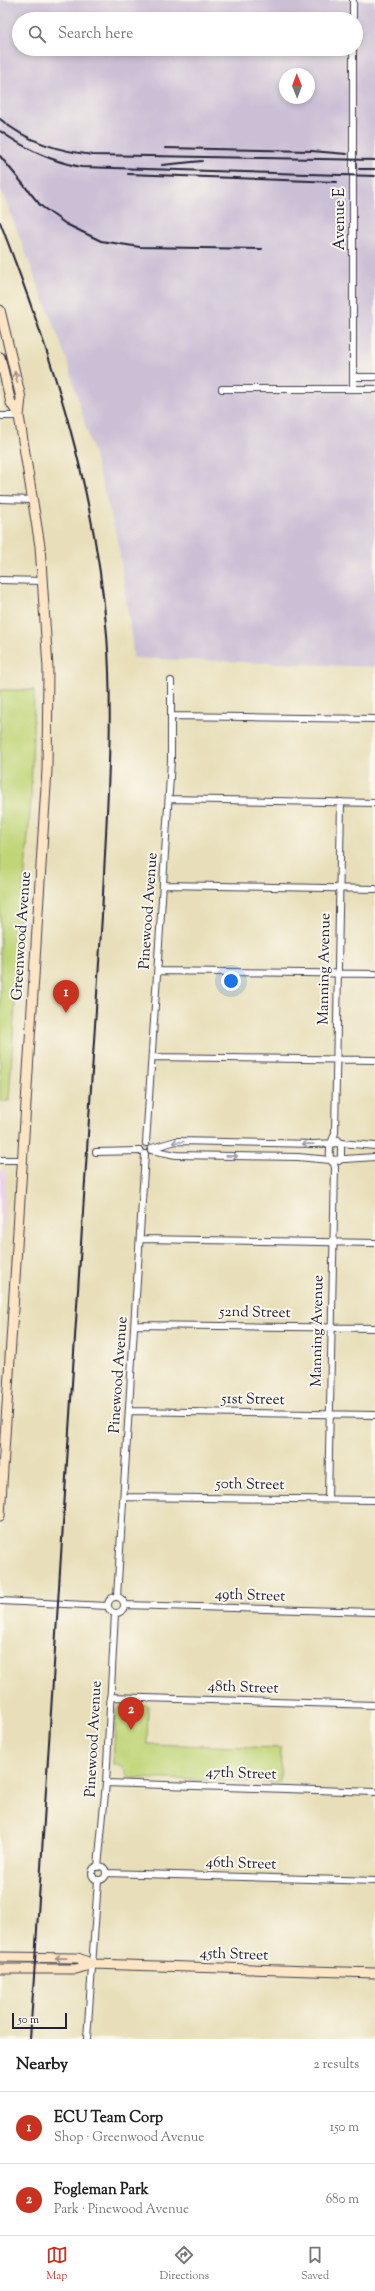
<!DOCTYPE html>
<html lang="en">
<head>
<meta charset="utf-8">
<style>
	:root { --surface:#fff; --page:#f6f6f6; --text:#222; --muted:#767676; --line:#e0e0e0; --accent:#c8321e }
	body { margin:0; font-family:"Sorts Mill Goudy",serif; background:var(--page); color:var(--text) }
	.compass { position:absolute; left:279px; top:68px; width:36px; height:36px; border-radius:50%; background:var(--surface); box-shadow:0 2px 6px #0003; rotate:359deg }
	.scale { position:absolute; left:12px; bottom:10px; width:55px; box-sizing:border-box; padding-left:4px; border:2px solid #22223b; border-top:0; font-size:11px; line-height:14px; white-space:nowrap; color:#22223b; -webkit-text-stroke:3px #fbf7ec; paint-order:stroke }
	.you { position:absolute; left:231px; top:981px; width:14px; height:14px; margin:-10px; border:3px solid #fff; border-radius:50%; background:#1a73e8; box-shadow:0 0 0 6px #1a73e833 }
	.badge { display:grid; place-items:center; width:26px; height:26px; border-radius:50%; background:var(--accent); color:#fff; font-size:13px; font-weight:700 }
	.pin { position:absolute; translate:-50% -33px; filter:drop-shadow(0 1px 2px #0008) }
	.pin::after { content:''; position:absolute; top:21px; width:14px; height:12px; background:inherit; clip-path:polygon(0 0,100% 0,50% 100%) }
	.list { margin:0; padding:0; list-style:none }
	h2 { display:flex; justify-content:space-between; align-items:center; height:52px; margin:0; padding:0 16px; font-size:17px }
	h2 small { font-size:13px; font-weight:400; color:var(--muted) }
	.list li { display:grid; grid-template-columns:26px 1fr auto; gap:12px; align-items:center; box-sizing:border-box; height:72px; padding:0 16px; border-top:1px solid var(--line) }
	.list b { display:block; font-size:15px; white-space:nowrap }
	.list p { margin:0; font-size:13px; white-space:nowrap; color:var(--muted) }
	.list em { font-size:13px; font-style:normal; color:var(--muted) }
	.icon { flex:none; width:22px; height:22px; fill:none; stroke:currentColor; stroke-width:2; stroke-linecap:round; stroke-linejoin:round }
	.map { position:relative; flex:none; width:375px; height:2039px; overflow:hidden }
	.search { position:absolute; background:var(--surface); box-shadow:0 2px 6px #0003; left:12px; right:12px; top:12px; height:44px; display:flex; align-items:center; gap:10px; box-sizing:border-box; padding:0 14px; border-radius:22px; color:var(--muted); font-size:15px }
	.sheet { height:196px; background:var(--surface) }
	nav { display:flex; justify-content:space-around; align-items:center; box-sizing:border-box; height:56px; border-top:1px solid var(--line); background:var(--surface); font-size:11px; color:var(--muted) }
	nav a { display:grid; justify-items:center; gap:2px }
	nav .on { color:var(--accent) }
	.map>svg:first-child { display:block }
</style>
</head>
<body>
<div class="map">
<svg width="375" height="2039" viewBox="0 0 375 2039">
	<rect width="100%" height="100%" fill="#fbf7ec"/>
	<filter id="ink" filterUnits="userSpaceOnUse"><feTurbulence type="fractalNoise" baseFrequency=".025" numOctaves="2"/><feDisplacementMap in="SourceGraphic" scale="8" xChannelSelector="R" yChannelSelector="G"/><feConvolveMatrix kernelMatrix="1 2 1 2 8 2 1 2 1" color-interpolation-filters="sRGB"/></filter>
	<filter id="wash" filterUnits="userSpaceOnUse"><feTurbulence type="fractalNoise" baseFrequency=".012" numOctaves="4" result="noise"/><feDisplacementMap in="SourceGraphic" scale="16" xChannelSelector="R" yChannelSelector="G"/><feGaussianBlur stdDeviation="0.9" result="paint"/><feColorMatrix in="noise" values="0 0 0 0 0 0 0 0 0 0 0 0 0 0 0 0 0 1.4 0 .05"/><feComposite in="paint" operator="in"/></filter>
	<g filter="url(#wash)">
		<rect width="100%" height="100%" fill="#e8dfba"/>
		<path fill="#ebd1eb" d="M0,1170H6L0,1268Z"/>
		<path fill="#cbbfd5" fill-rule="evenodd" d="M0,0H375V667L133,658L132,642L118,541L67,360L0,187ZM19,19H356V49H19ZM285,74H309V98H285Z"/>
		<path fill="#c0d578" stroke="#717c5a" d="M0,690H34L31,800L18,955L9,1101H0Z
			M121,1705H148L147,1744L281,1748L280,1782L129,1778C127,1770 121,1765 113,1764L116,1710L120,1708Z"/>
	</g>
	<g filter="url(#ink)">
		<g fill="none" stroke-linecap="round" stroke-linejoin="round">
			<defs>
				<path id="minor" d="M353,19V0
					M353,377H375
					M222,389H375
					M353,389V49
					M0,416H19
					M0,499L34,500
					M0,580L43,581
					M171,716L375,719
					M169,799L375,803
					M163,885L375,889
					M158,971L375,974
					M152,1057L375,1060
					M338,1140L341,1143V1159L339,1161
					M146,1143L171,761V681
					M152,1148L176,1141L313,1144L341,1143L375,1146
					M151,1150L176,1155L298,1157L330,1160L375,1157
					M96,1152L140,1151
					M0,1160H22
					M141,1239L375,1243
					M135,1325L375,1328
					M130,1411L375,1415
					M124,1497L375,1500
					M328,1499L335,1168L334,1164L330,1160C329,1147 331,1144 335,1133L341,802
					M108 1605a8 8 0 1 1 16 0a8 8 0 1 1-16 0Z
					M117,1597L145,1154
					M0,1601L108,1606
					M124,1605L375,1612
					M110,1697L375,1705
					M106,1783L375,1792
					M92 1873a7 7 0 1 1 14 0a7 7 0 1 1-14 0Z
					M98,1867L106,1783L115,1613
					M106,1873L375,1881
					M87,2039L98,1880"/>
				<path id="secondary" d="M0,310L21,398L19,416L40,546L48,668L47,770L0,1516
					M0,357L11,403L19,416
					M0,1957L78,1958L93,1964
					M0,1969H76L93,1964L375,1973"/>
			</defs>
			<use href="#minor" stroke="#403e4e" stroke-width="8"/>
			<use href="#secondary" stroke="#403e4e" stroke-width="11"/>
			<use href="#minor" stroke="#fff" stroke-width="6"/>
			<use href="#secondary" stroke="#fce5c4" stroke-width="9"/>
			<path stroke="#22223b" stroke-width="2" d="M0,119C27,142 59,151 93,155L375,160
				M0,131C26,149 50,161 81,167L375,176
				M165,148L311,151L347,154
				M0,156L41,206L66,224L101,241L140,247L262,249
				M162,165L202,161
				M359,169H375
				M128,174L337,182
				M0,222C53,359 95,487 107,635C114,728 106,822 102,916L30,2039"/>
		</g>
		<defs><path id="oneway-shaft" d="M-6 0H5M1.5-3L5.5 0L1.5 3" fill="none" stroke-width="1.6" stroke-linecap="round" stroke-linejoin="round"/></defs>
		<g stroke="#9a8d86">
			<use href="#oneway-shaft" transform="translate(16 377) rotate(-103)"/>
			<use href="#oneway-shaft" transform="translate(61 1958) rotate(-179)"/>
		</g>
		<g stroke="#9c9ca7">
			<use href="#oneway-shaft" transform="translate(178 1142) rotate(175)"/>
			<use href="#oneway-shaft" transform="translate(308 1144) rotate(-179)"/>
			<use href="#oneway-shaft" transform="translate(232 1156) rotate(1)"/>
		</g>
	</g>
	<g text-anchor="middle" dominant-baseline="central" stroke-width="4" stroke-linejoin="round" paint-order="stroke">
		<g font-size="15" fill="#22223b" stroke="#fbf7ec">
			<text transform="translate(340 219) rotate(-90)">Avenue E</text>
			<text transform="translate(149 911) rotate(-86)">Pinewood Avenue</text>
			<text transform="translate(22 936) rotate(-86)">Greenwood Avenue</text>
			<text transform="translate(325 969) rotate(-89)">Manning Avenue</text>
			<text transform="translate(255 1313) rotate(1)">52nd Street</text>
			<text transform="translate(318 1331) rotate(-89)">Manning Avenue</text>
			<text transform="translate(119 1375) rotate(-86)">Pinewood Avenue</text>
			<text transform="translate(253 1400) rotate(1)">51st Street</text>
			<text transform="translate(250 1485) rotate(1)">50th Street</text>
			<text transform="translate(250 1596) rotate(2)">49th Street</text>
			<text transform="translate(243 1688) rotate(2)">48th Street</text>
			<text transform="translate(94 1739) rotate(-87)">Pinewood Avenue</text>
			<text transform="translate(241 1774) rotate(2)">47th Street</text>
			<text transform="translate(241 1864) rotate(2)">46th Street</text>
			<text transform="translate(234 1955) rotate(2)">45th Street</text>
		</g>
	</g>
</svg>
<svg class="compass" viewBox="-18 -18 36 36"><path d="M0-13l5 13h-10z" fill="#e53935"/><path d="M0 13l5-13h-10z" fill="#767676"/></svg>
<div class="scale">50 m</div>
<div class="you"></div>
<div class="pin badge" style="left:66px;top:1013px">1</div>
<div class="pin badge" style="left:131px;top:1730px">2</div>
<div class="search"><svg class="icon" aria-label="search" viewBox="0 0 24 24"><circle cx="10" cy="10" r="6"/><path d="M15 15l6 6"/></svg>Search here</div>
</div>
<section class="sheet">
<h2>Nearby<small>2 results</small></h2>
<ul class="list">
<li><span class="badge">1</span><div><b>ECU Team Corp</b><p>Shop · Greenwood Avenue</p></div><em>150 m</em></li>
<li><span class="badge">2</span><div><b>Fogleman Park</b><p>Park · Pinewood Avenue</p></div><em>680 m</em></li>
</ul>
</section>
<nav>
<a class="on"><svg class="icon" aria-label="map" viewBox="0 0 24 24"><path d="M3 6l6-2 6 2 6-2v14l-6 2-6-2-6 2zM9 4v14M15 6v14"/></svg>Map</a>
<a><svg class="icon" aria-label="directions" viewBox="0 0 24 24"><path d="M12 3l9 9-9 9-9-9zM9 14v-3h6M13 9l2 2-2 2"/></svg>Directions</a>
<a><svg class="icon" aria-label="saved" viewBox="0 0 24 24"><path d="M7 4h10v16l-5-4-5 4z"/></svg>Saved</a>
</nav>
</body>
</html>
